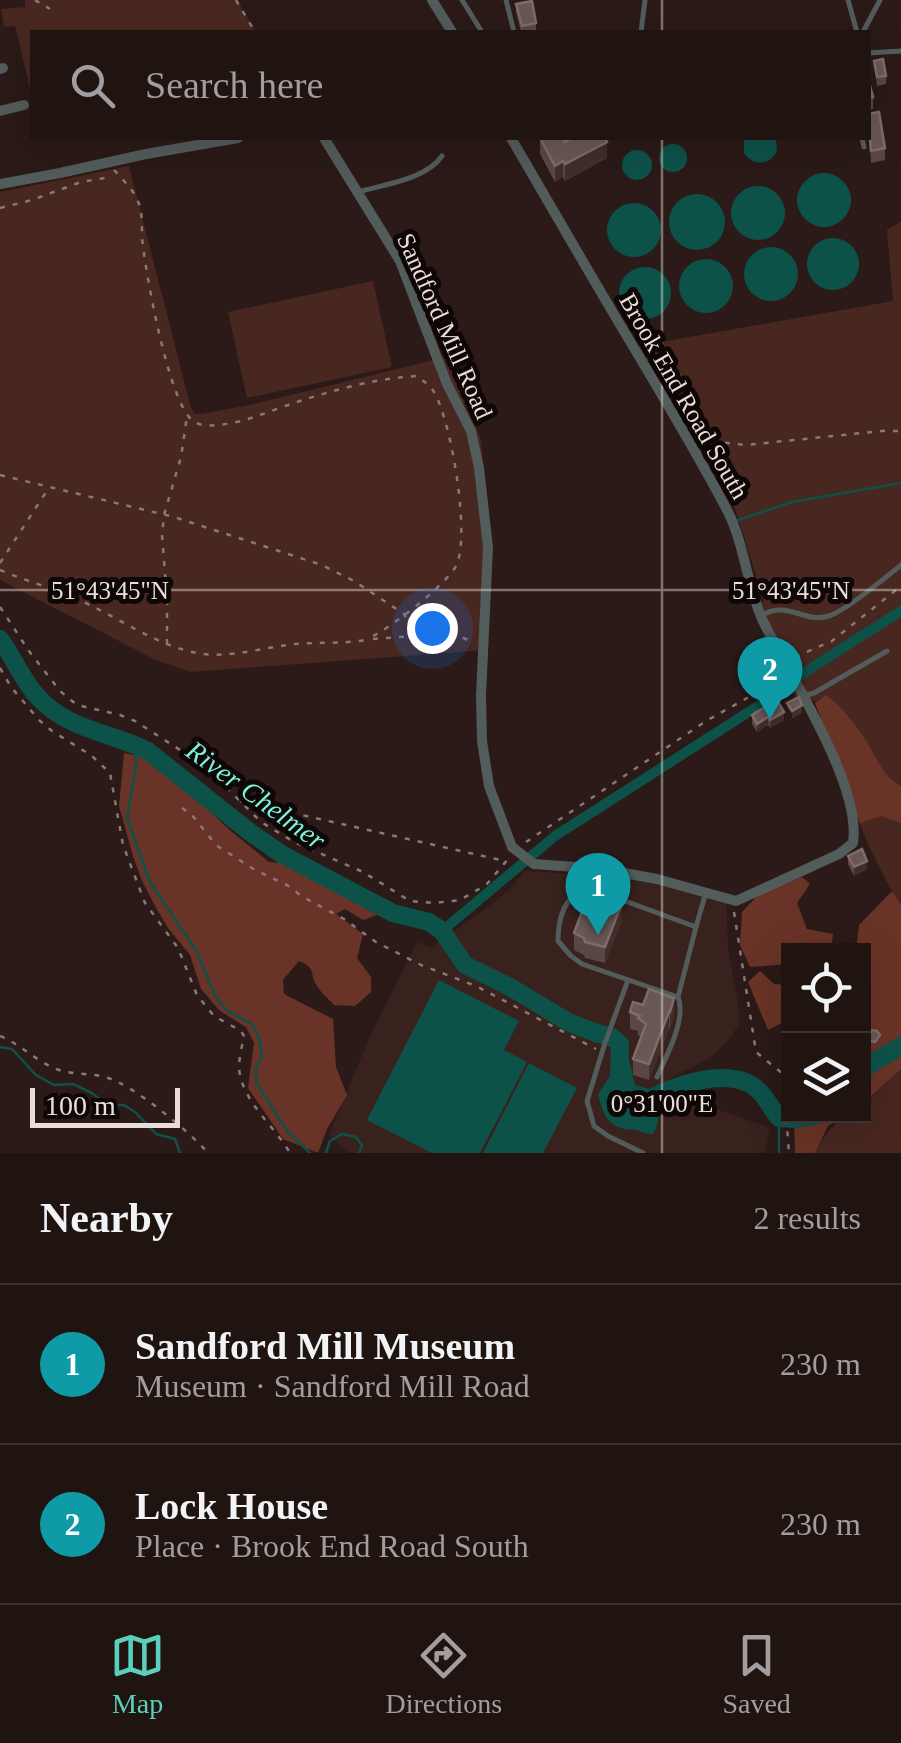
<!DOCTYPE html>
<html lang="en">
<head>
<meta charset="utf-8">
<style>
	:root { --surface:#201411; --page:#2d211f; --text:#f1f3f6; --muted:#a29e9f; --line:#3d3331; --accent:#5bcebc }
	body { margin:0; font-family:Georgia,serif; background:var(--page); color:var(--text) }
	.controls { position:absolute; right:30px; bottom:30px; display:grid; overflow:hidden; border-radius:0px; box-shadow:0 10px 40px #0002 }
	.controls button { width:90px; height:90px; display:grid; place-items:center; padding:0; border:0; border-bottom:2px solid var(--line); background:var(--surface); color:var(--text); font:50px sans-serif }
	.scale { position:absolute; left:30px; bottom:25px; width:150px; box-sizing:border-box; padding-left:10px; border:5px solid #e9ddda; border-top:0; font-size:28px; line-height:35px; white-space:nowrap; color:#e9ddda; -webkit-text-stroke:8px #0e0706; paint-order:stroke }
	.you { position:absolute; left:432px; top:628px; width:35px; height:35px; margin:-25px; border:8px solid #fff; border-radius:50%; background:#1a73e8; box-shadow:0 0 0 15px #1a73e833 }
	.badge { display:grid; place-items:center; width:65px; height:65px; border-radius:50%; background:var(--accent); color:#fff; font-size:32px; font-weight:700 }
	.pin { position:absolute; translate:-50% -82px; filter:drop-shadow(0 2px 5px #0008) }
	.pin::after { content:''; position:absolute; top:52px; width:35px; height:30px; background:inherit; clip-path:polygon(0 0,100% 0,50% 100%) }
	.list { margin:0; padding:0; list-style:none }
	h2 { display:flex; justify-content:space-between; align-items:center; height:130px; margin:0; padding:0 40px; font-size:42px }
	h2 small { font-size:32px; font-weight:400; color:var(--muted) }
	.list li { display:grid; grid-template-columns:65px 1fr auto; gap:30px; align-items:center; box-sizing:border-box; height:160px; padding:0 40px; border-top:2px solid var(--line) }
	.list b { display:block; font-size:38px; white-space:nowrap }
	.list p { margin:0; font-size:32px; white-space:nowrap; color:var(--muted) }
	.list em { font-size:32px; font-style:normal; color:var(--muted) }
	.icon { flex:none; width:55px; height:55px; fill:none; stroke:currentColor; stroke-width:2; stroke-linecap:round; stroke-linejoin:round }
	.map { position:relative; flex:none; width:901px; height:1153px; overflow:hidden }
	.search { position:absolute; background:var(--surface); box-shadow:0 10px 40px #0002; left:30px; right:30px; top:30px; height:110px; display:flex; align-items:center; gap:25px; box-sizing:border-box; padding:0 35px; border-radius:0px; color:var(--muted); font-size:38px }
	.sheet { height:450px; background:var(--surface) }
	nav { display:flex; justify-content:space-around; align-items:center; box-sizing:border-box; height:140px; border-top:2px solid var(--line); background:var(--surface); font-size:28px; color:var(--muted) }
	nav a { display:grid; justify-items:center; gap:5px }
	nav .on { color:var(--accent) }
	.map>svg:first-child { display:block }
</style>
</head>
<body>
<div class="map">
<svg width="901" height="1153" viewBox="0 0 901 1153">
	<rect width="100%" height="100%" fill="#2b1a17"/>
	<path fill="#39221d" d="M524,871L634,877L726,900L728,947L738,1004L739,1024L727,1042L710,1058L669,1079L666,1096L691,1100L770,1128L765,1153H350L329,1135L370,1036L417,942L430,948L491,905L511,888Z"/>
	<path fill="#482720" d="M25,0H237L256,32H32V97L15,26L4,27L1,9L25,7Z
		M129,166L191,408L195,414H202L254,404L446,357L481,440L491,547L485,650L190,672L154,659L0,580V192Z
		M901,221V904C861,846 841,768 818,702L796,697L774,657L755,609L764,601L736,511L688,421L633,347L893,301L887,230Z
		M373,281L392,367L247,398L228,312Z
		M901,1069V1153H815C827,1130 836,1116 864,1116V1104Z"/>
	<path fill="#6a3327" d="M826,695C845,709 858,728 870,747C879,763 885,778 901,786V823L881,816L860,823L815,703Z
		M124,753L153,759L231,831L269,862L281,863L306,873L328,886L373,905L377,915L363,920L345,909L336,914L363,934L357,958L371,977V992L355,1006L334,1005C329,999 321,993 317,986C309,974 317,968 299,961L283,980L284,994L333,1019L336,1067L347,1095L327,1129L318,1153L283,1139L248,1088L254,1043L246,1027L220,1011L201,989L190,955L168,928L155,906L142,881L133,856L119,806Z
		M802,877L810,884L797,903L807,929L833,934L831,950L788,951V964L750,967L740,945L742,912L758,895Z
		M892,891L901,904V1069L864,1103V1035L871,1032L869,1013L864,1015V951H856L859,925Z
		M760,971L774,984L788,985V1020L768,1030L748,982Z
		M794,1116H845L828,1126L815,1153H795Z"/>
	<path fill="#0d5249" d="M744,138H776L777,151C769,166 753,166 744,153Z
		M659 158a14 14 0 1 1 28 0a14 14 0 1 1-28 0Z
		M622 165a15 15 0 1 1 30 0a15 15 0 1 1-30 0Z
		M797 200a27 27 0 1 1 54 0a27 27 0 1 1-54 0Z
		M731 213a27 27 0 1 1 54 0a27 27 0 1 1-54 0Z
		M669 222a28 28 0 1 1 56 0a28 28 0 1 1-56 0Z
		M607 230a27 27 0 1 1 54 0a27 27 0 1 1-54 0Z
		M807 264a26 26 0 1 1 52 0a26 26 0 1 1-52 0Z
		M744 274a27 27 0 1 1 54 0a27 27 0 1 1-54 0Z
		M679 286a27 27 0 1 1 54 0a27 27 0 1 1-54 0Z
		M619 293a26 26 0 1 1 52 0a26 26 0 1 1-52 0Z
		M439,980L519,1021L504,1050L527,1062L480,1153H432L367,1120Z
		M628,1055L635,1085L649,1089L662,1097L657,1126L653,1134C647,1135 643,1132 637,1130C636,1130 622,1129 621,1128C606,1124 601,1108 598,1094L610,1076L614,1056Z
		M529,1063L577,1088L543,1153H483Z"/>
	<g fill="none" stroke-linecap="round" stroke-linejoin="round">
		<path stroke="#0d5249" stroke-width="2.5" d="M738,520L792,502L901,483
			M136,745V767L127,818L150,882L197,952L216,998L227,1010L253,1025L260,1041L262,1056L256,1067V1082L287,1131L310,1153
			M0,1047L12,1049L36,1075L54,1085L73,1084L92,1093L107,1105H124L135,1112L156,1134L175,1139L180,1153
			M779,1118V1153
			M326,1153L330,1141L342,1134L356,1137L362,1145L359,1153"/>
		<path stroke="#0d5249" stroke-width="10" d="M442,931L555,836L758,706L816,665L901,611"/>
		<path stroke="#0d5249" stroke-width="18" d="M0,639C16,661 25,687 46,705C76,731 115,734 148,751L251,833L283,855L393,913L429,922L442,931L465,965L510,987L568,1022L596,1033L612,1037L620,1044L619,1076
			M864,1068L901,1046
			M638,1106C666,1087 732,1062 760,1092C767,1099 772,1110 779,1118L796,1119L815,1116"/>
		<path stroke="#877976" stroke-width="2.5" stroke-dasharray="5 8" stroke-linecap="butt" d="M35,0L50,9
			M236,0L255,32
			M114,170C124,181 136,192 140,207C143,219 141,233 143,246C147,279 169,403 193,421C200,426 208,426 216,425C243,424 271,410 297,402C334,390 377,378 417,376C423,381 430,385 434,392C451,420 471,536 456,566C446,585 387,631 367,639
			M0,208L32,200L81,182L105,178L109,172
			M699,440L746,445L882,431H901
			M0,475L174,517L322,565L354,581L404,614L416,635
			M0,563L48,489
			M0,570C26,581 53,588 79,600C118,617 155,645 197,653C230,659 263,647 296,644C319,642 342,644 365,640
			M0,607L29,651L60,691L77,705L120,715L135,721L205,766L261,822L294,842L363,872L410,901L434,903L460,900L486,885L509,858
			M373,639L453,633L472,642
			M167,644V599L162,535L164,515L181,457L187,416
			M795,657L832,641L901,586
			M0,668L11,687L39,720L52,731L92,756L110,773L123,845L145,903L178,948L197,995L214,1016L241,1031L244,1036C242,1046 239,1058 239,1068C242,1102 274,1125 290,1153
			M240,801L505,861
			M182,808L192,815L216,845L255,870L287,885L303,897L344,919L376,942L421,965L476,986L596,1049
			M526,842L706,721L774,683L784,675
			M734,912L756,1052L783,1074L789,1153
			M0,1036C20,1044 35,1060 54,1068C71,1076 91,1072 108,1078C133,1085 190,1132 208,1153
			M864,1042L867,1040"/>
		<path stroke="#525c5a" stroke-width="5" d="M462,0L482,32
			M506,0L514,32
			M848,0L857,32
			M641,32L645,0
			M863,32L880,0
			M868,53L901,51
			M862,138L864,147
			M358,192C385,184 425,180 442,156
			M761,616C787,599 804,624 829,616C847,610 885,578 901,565
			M804,696L814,693L887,651
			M583,889L595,890L696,927L678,997L582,964L571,956L558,941C558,920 563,899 583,889Z
			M696,927L706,892
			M628,980L605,1043L587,1101L594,1126L608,1136L643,1153
			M657,1077C666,1057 687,1019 678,997"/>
		<path stroke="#525c5a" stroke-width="10" d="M432,0L452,32
			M0,69L3,68
			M0,111L24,105
			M324,138L400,261L447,384L471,431L479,468L488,547L481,695L482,741L489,786L512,847
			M511,138C552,208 592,278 634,348C666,402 699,456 728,512C745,546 747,587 763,621C789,675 862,784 853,843L839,854L736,901L657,879L602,869L534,864
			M0,184L60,173L146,154L238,138"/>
		<path stroke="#525c5a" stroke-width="10" d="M512,847L534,864"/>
	</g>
	<path fill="#5a4743" d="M516,4L536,23V31L521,32L516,12Z
		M874,61L886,76V84L877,86Z
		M868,78L873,97V109L868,110Z
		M868,114L885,148V160L871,163L870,146L868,138Z
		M540,138L565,142L607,158L565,181L563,177L555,182L540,154Z
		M752,715L784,720L770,728L768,725L757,732L752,724Z
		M848,856L867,869L854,876L848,864Z
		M620,903L622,920L605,963L585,958L584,955L574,950V933Z
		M649,989L674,1014L670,1029L669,1028L649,1080L633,1075V1059L641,1037L638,1035V1031L630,1029V1012L643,1005Z"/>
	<path fill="#412e2b" d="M607,142V158L565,181V164Z
		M563,161V177L555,182V166Z
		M802,705V713L792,719V711Z
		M784,712V720L770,728V720Z
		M768,717V725L757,732V724Z
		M867,861V869L854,876V867Z
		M622,903V920L605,963V947Z
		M674,998V1014L670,1029V1012Z
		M669,1012V1028L649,1080V1064Z"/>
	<path fill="#695754" stroke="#7d6c69" stroke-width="2.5" d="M532,1L536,23L522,26L516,4Z
		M883,59L886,76L877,77L874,61Z
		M868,78L873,97H868Z
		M879,112L885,148L871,151L868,114Z
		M540,138H563L565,142L573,138H605L607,142L565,164L563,161L555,166Z
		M799,697L802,705L792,711L787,703Z
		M777,700L784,712L770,720L768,717L757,724L752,715Z
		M862,849L867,861L854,867L848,856Z
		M600,883L620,891L616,901L622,903L605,947L585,942L584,938L574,933L590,891L596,893Z
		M649,989L674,998L670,1012H669L649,1064L633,1059L646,1024L638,1018L640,1016L630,1012L633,1002L643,1005Z
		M871,1030L877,1031L880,1035L875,1042L868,1040Z"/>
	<path fill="none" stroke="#e9ddda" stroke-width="2.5" stroke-opacity="0.45" d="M662,0V32M662,138V1153M0,590H901"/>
	<g text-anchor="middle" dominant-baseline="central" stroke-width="10" stroke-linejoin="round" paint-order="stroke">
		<g font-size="25" fill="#e9ddda" stroke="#0e0706">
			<text transform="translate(445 326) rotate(66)">Sandford Mill Road</text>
			<text transform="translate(684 396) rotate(60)">Brook End Road South</text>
		</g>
		<g font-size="28" font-style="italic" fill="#7af2de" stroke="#0e0706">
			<text transform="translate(256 795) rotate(36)">River Chelmer</text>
		</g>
	</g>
	<g font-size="25" text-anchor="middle" fill="#e9ddda" stroke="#0e0706" stroke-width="10" stroke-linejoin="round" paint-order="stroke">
		<text x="110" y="599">51°43'45"N</text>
		<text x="791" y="599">51°43'45"N</text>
		<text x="662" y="1112">0°31'00"E</text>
	</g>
</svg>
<div class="controls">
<button><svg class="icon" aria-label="locate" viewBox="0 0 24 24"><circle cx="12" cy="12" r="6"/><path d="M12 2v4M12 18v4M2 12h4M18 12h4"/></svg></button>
<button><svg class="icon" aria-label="layers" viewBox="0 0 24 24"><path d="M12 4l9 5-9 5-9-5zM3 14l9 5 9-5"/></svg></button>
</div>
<div class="scale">100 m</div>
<div class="you"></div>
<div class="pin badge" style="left:598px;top:935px;background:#0f9aa8">1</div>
<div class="pin badge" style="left:770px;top:719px;background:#0f9aa8">2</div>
<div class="search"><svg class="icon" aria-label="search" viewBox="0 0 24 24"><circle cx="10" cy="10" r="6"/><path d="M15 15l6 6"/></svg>Search here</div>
</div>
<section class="sheet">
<h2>Nearby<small>2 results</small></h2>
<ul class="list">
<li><span class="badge" style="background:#0f9aa8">1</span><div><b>Sandford Mill Museum</b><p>Museum · Sandford Mill Road</p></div><em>230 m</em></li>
<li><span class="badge" style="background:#0f9aa8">2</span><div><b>Lock House</b><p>Place · Brook End Road South</p></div><em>230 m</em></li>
</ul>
</section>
<nav>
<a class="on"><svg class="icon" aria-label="map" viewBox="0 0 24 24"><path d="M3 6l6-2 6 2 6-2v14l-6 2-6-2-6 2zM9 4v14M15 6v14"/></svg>Map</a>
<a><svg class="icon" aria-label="directions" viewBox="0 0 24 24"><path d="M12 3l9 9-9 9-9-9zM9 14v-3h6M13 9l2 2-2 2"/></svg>Directions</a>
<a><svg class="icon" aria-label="saved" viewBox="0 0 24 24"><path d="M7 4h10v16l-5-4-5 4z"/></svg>Saved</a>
</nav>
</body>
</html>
